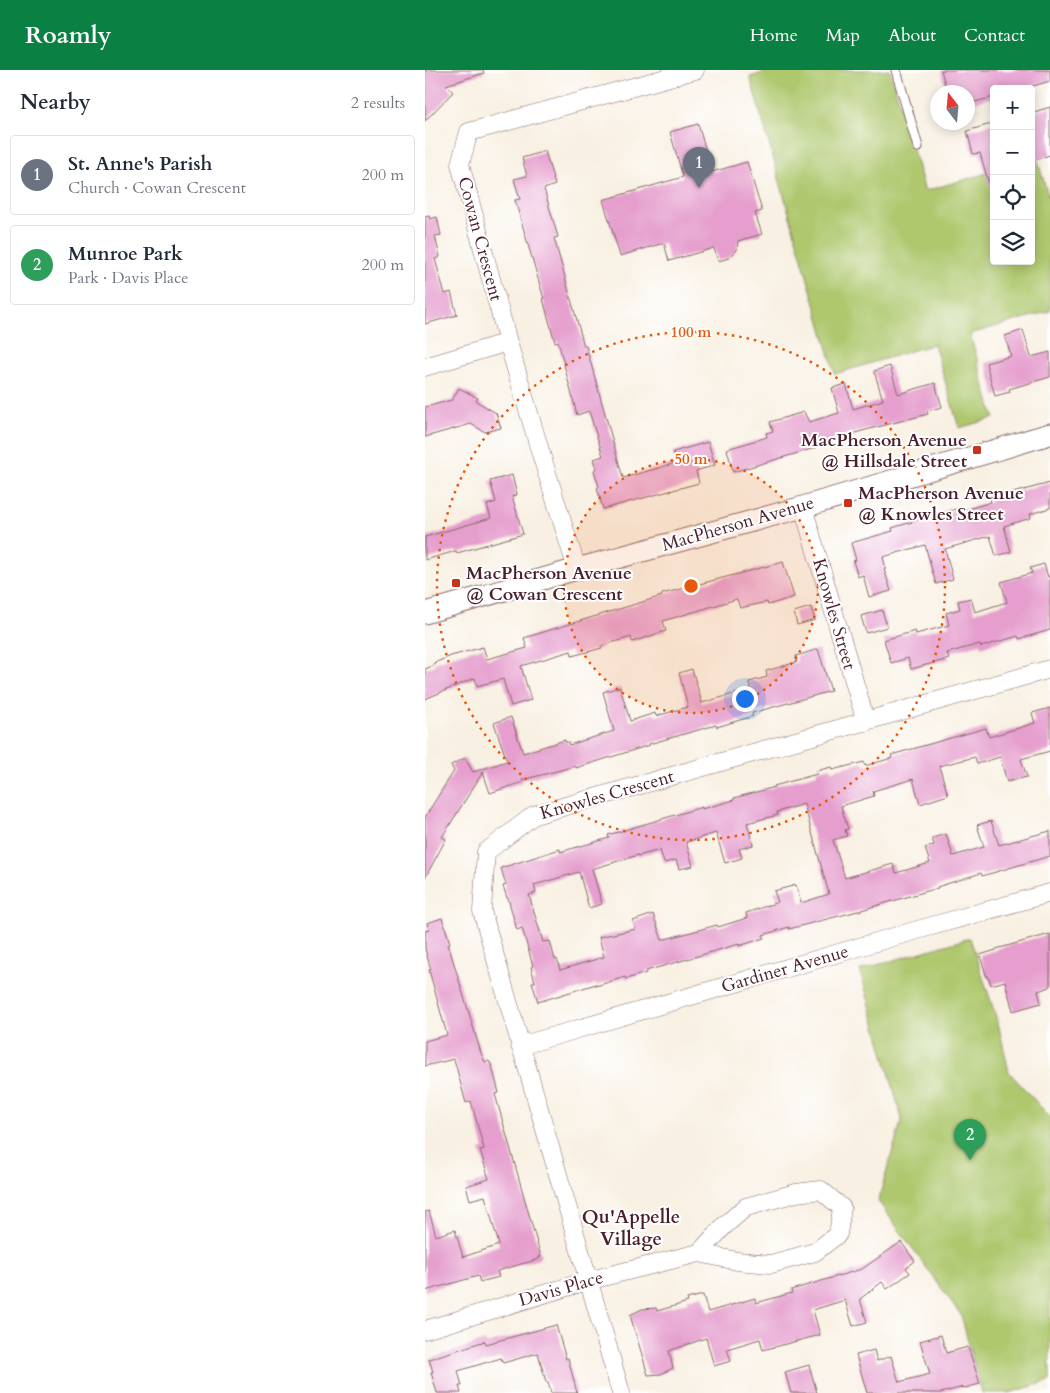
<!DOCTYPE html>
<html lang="en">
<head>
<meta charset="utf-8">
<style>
	:root { --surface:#fff; --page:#f2f2f3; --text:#1f2937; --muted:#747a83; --line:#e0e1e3; --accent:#0b8043 }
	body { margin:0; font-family:Cardo,serif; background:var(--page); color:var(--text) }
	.controls { position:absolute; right:15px; top:15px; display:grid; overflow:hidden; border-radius:5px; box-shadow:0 2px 12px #0003 }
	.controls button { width:45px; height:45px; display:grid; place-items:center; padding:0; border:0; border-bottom:1px solid var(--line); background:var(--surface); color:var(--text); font:25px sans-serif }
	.compass { position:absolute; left:505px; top:15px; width:45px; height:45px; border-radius:50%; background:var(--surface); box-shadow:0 2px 12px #0003; rotate:344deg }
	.you { position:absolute; left:319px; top:628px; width:18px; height:18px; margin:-12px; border:4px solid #fff; border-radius:50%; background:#1a73e8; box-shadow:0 0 0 8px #1a73e833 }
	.badge { display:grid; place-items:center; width:32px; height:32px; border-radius:50%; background:var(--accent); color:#fff; font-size:16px; font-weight:700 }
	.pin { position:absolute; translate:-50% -41px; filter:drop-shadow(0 1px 2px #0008) }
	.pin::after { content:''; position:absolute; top:26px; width:18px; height:15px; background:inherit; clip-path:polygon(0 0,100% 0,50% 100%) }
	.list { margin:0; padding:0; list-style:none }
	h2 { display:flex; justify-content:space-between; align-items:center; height:65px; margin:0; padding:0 20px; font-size:21px }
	h2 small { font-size:16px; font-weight:400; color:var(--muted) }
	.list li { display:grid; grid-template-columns:32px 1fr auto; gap:15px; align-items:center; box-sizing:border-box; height:80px; margin:0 10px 10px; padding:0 10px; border:1px solid var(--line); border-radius:5px }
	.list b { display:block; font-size:19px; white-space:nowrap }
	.list p { margin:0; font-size:16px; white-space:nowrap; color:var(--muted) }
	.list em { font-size:16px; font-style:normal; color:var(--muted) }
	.icon { flex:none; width:28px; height:28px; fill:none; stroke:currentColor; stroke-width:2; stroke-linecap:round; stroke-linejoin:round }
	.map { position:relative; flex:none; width:625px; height:1323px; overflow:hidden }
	header { display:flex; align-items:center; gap:30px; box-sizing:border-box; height:70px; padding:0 25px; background:var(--accent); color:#fff }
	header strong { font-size:24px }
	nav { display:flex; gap:28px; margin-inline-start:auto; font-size:18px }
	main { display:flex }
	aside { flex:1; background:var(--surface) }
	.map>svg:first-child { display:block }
</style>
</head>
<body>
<header>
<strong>Roamly</strong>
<nav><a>Home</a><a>Map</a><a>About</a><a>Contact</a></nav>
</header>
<main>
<aside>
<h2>Nearby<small>2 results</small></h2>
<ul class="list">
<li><span class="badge" style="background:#6b7280">1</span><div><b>St. Anne's Parish</b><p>Church · Cowan Crescent</p></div><em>200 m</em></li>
<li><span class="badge" style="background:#2e9e5b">2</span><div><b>Munroe Park</b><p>Park · Davis Place</p></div><em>200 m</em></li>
</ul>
</aside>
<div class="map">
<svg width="625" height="1323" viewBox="0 0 625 1323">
	<rect width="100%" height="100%" fill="#fff"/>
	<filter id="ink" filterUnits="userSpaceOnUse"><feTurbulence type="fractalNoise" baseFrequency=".02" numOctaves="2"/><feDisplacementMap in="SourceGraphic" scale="10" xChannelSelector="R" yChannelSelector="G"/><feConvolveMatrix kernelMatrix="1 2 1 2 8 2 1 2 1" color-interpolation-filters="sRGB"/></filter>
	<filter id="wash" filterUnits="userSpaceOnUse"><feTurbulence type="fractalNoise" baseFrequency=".0096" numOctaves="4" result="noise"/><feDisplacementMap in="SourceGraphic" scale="20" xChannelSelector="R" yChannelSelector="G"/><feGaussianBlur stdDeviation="1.12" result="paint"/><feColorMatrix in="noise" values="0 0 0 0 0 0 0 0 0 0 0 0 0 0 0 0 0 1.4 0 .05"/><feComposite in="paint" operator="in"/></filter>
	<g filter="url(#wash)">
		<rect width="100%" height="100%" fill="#f8f0e2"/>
		<path fill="#afc86e" stroke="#7c744c" d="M347,0H465L500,121L569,101V191H606V90L612,88L625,132V241L545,264L569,348L534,358L509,274L410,304L325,7Z
			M545,868L573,953L584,1002L625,1047V1311L584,1323H557L536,1245L453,1131L477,1049L435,900Z"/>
		<g id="blocks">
			<path fill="#e59ecd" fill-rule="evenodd" d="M0,0H58L59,3L21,15L28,22L0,51Z
				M516,0H625V11L598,19H569V27L542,34V22H522Z
				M625,37V85L606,91V43Z
				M569,53V117L565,118L555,83L548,84L542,61Z
				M273,54L287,102L322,92L337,141L330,143L337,164L313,171L312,180L304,188L293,191L289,178L244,191L239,173L195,186L178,130L258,107L245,62Z
				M120,81L130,115L119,119L133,167L129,168L159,276H161L198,408L251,393L248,382L283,372L290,395L271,401L274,413L178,439L172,418L174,417L169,400L172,399L169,389L178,386L164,341L152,345L133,271L130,272L118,229H119L90,130L95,129L89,109L102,106L97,88Z
				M4,146L5,149L12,147L16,165L10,166L15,187L10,189L20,224L26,222L32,245L0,254V147Z
				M598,260L606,287L625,282V307L584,319L585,322L570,326L561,293L586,286L580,266Z
				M465,296L473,324L510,313L517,337L502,341L503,344L437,361L390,376V378L308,402L302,379L342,367L341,363L348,361L345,352L379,342L384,352L414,343L407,318L421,314L428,339L458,330L449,301Z
				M34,318L53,328L51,331L71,343L76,358L60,362L46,354L0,367V337L27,330Z
				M87,405L92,425L87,426L98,464L32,483L31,481L0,490V467L66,448L62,435L71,432L65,411Z
				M625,413V438L605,444L606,448L579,456L586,482L571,486L565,466L520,479L528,509L511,514L500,475L458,487L461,499H459L466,521L444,527L438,505L433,507L428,491L431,490L426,473L468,461L467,458L487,452L486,451L535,438L536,441L566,432L565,429Z
				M358,492L369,527L343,535L342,532L315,538L312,529L238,551L241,561L207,572L206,567L176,576L177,578L147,586L146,581L96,596L106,630L86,636L78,609L52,616L50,608L0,629V599L10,595L9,593L26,586L58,577L62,589L102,578L99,568L237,526V524Z
				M619,494L623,507L625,506V560L594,569L593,566L556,577L555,574L522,583L524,589L486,599L483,588L466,593L459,570L490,561L491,564L524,555L521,543L535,539L533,531L546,528L550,542L582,532L576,512L607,503L605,498Z
				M386,537L390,550L372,555L369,542Z
				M457,540L462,557L441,563L436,546Z
				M393,579L406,621L327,643L328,646L292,657L291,655L224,674L225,675L151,698V696L97,710L98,712L65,723L58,702L17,767L21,769L0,808V747L29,701L26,695L40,688L48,702L82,691L69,653L86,647L98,683L140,670V672H143L144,675L189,661L178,622L195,617L205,651L230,643L231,646L263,637L254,603L267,599L277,633L326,619L324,612L342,607L341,601L372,592L371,586Z
				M625,638V681L596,689L602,707L582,712L575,687L552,694L550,687L514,696L523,725L495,734L488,709L448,721L449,726L416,736L423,759L420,760L422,766L408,770L420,808L468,794L471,803L505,793L500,778L509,775L507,768L521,764L528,786L559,777L552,755L566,751L574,775L625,761V786L557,806L556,803L512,817L513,818L433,841L364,859V857L338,865L339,868L314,876V874L221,901V903L201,909L200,907L171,916V914L113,932L107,912H110L106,897L108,896L97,858L92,860L83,828H82L78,816L81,815L76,798L135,779V782L184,768L183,765L220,754L277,737V739L309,730V728L350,717L349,716L392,704L391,701L406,697L407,700L439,692L440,696L467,688L466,685L561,658L564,667L610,653L607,643ZM379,734L404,824L376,833L371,815L349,821L353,832L321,843L322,848L293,857L292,855L237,870L228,844L208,851L211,859L174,867L179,887L135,900L132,889L130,890L125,871L118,872L104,825L111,823L109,815L154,802L164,838L177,834L167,799L213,785V786L235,780L239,793L251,790L254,799L268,796L261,772L291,763L300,793L317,788L314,779L328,775L322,753L353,745L352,742Z
				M17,848L25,873L23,874L56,983L60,992L64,991L65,992L68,1000L74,1023L70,1024L116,1187H114V1189L72,1201L74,1207L55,1212L53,1206L0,1221V1142L4,1141L11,1166L30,1160L38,1187L74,1175L60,1126L45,1130L41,1116L64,1109L55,1080L59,1079L46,1031L41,1033L29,989L0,996V971L22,965L4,900H6L0,879V861L4,860L2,853Z
				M625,864V917L613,921L616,933L588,941L580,911L566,915L564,908H562L555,885L571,880V879Z
				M476,1172L490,1191L481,1198L485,1203L462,1219L457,1212L435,1229L442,1252L428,1256L420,1230L388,1240L395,1265L338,1280L335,1269L302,1279L306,1291L289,1296L281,1268L244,1281L248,1298L236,1304L223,1305L205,1245L217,1239L231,1238L232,1241L263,1232L262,1229L278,1225L283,1242L330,1228L331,1233L367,1223L366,1220L437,1199Z
				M131,1255L141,1289L143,1288L152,1323H126L123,1312H121L113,1283L78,1293L76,1288L33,1301L37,1316H34L36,1323H12L6,1302H8L4,1289L60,1271L61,1274Z
				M516,1265L521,1283L543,1277L555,1314L539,1318L538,1317L516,1323H442L431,1285L449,1280L452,1291L466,1286L474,1312L505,1304L495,1271Z
				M384,1295L392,1323H366L360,1302Z"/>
		</g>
	</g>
	<g filter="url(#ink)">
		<use href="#blocks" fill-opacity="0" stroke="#87686b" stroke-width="1"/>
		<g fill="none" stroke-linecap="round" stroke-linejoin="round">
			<defs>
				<path id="service" d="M471,0L493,77"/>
				<path id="minor" d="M0,297L83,272
					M378,437L441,652
					M152,499L116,384L83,272L35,94L44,62L270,0
					M95,976L489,861L625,823
					M0,1260L162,1211L274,1183L312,1191L346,1194L390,1182L413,1164L417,1138L396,1120L371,1123L321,1137L299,1156L274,1183
					M196,1323L57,841L61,782L109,745L625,599"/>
				<path id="tertiary" d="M0,543L152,499L378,437L625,364"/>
			</defs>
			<use href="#service" stroke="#87686b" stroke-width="11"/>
			<use href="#minor" stroke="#87686b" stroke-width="19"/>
			<use href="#tertiary" stroke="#87686b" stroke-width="23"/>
			<use href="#service" stroke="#fff" stroke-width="9"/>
			<use href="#minor" stroke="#fff" stroke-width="18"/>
			<use href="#tertiary" stroke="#fff" stroke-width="21"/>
		</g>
	</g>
	<circle cx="266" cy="516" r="127" fill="#e8590c" fill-opacity=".12"/>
	<g fill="none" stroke="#e8590c" stroke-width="2.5" stroke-dasharray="2.5 5">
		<circle cx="266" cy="516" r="127"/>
		<circle cx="266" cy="516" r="254"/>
	</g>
	<g fill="#c8321e" stroke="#fff" stroke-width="2">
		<rect x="547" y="375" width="10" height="10" rx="2.5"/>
		<rect x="418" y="428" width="10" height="10" rx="2.5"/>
		<rect x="26" y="508" width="10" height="10" rx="2.5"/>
	</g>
	<g text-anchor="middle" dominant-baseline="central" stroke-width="4" stroke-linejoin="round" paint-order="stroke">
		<g font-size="18" fill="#4a1f2b" stroke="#fff">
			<text transform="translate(55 169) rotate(75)">Cowan Crescent</text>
			<text transform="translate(313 454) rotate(-16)">MacPherson Avenue</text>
			<text transform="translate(409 544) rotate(74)">Knowles Street</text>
			<text transform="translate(182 725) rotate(-16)">Knowles Crescent</text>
			<text transform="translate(360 899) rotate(-16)">Gardiner Avenue</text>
			<text transform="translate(136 1219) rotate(-16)">Davis Place</text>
		</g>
		<g font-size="18" font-weight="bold" fill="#4a1f2b" stroke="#fff" text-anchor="start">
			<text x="542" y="370" text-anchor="end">MacPherson Avenue<tspan x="542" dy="21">@ Hillsdale Street</tspan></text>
			<text x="433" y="423">MacPherson Avenue<tspan x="433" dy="21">@ Knowles Street</tspan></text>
			<text x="41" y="503">MacPherson Avenue<tspan x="41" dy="21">@ Cowan Crescent</tspan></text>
		</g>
		<g font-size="19" font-weight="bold" fill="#4a1f2b" stroke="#fff">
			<text x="206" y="1147">Qu'Appelle<tspan x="206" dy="22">Village</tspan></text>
		</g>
	</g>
	<circle cx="266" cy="516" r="8" fill="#e8590c" stroke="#fff" stroke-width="2.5"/>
	<g font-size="15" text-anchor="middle" font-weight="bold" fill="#e8590c" stroke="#fff" stroke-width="4" stroke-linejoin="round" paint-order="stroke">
		<text x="266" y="267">100 m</text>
		<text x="266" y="394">50 m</text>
	</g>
</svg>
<div class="controls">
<button>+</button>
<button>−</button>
<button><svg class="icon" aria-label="locate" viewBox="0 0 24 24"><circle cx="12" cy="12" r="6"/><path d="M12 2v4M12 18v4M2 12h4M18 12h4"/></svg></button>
<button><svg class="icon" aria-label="layers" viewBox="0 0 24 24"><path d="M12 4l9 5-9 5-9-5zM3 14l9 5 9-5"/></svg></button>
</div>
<svg class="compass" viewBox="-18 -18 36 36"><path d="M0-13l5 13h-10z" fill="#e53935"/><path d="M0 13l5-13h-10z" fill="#747a83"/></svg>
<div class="you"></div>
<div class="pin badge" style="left:274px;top:118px;background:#6b7280">1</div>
<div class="pin badge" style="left:545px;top:1090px;background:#2e9e5b">2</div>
</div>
</main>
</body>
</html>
